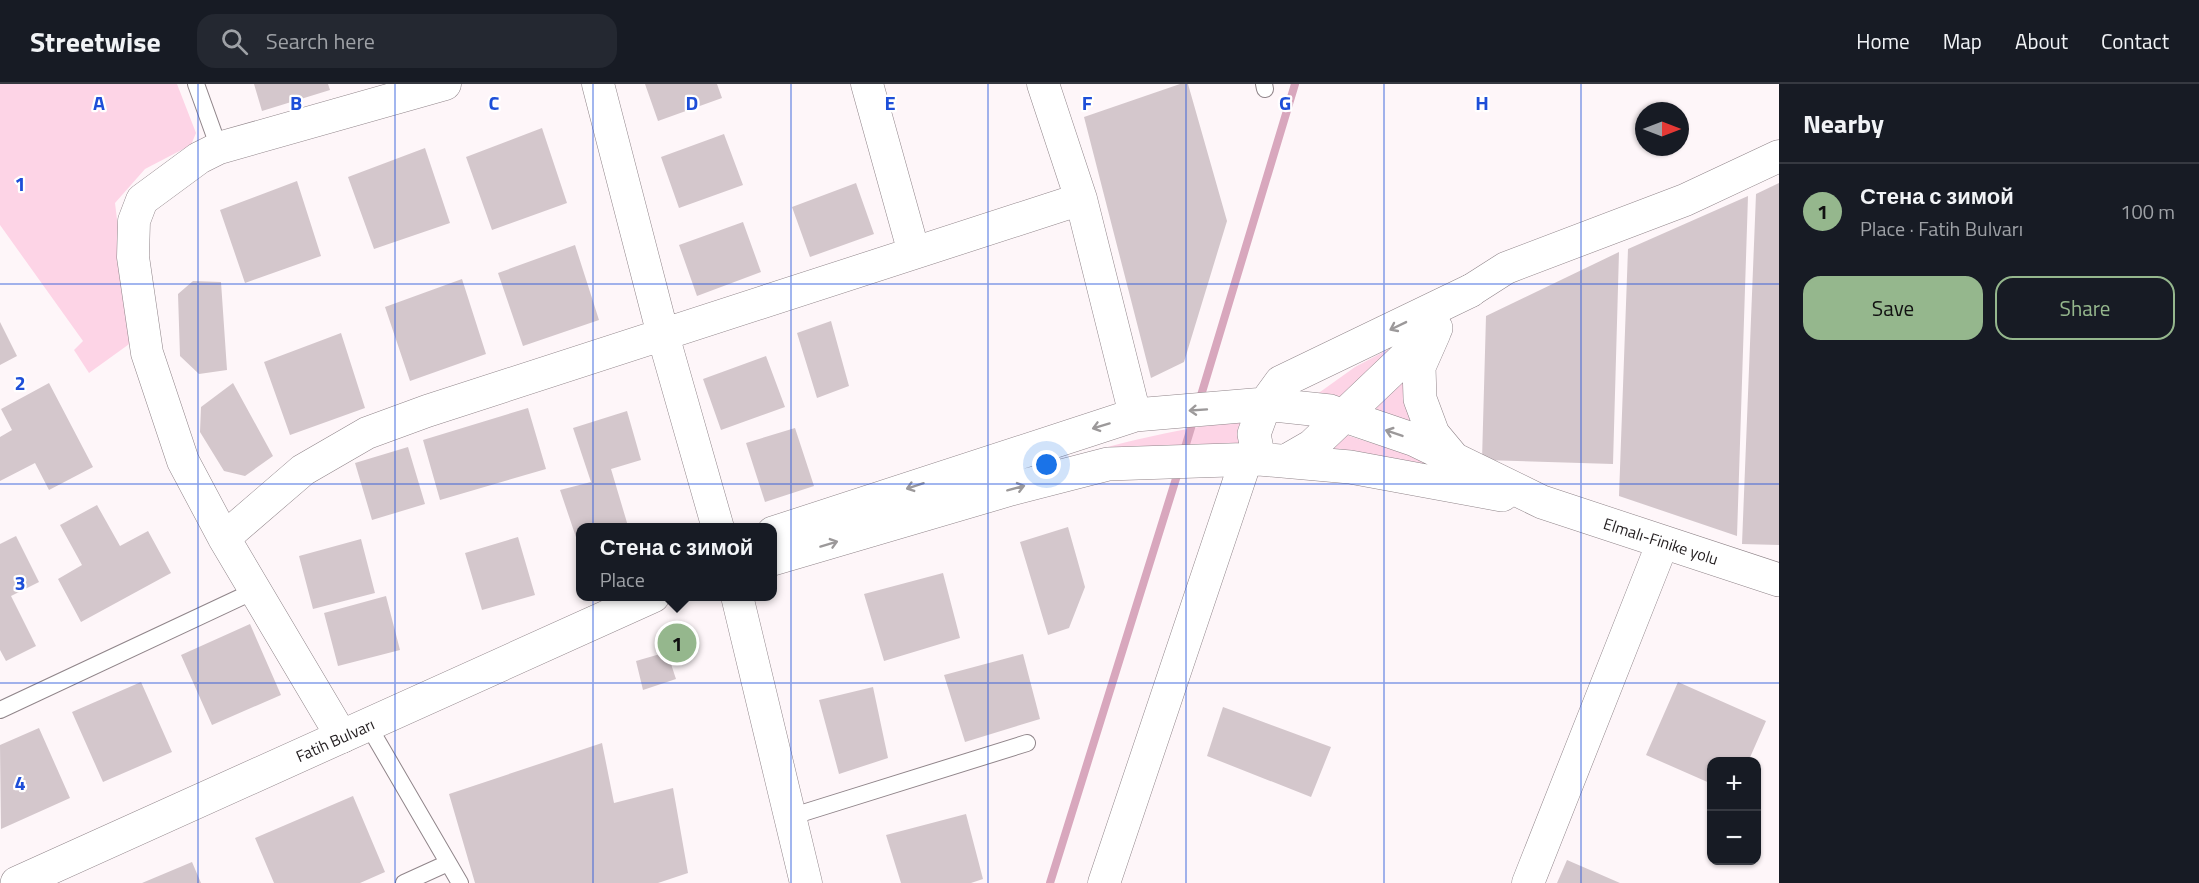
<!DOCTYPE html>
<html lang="en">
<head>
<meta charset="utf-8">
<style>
	:root { --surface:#171b24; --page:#242831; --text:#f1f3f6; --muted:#9ea1a6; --line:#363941; --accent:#95b78d }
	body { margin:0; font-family:"Titillium Web",sans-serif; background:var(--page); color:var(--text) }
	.controls { position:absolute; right:18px; bottom:18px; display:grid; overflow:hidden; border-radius:12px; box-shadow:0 2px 4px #0004 }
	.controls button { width:54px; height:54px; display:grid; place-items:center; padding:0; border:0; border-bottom:2px solid var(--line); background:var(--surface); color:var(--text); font:30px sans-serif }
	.compass { position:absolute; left:1635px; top:18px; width:54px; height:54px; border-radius:50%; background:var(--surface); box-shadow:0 2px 4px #0004; rotate:90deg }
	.you { position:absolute; left:1047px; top:381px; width:21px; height:21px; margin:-15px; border:4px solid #fff; border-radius:50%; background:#1a73e8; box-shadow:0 0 0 9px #1a73e833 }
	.badge { display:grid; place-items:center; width:39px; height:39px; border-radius:50%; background:var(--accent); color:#111; font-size:20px; font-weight:700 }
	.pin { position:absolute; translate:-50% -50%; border:3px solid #fff; box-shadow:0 2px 6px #0006 }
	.popup { position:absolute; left:576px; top:439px; width:201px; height:78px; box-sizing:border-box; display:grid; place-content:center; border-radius:12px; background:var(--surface); filter:drop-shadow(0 2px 4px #0005); font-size:20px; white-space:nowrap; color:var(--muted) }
	.popup b { font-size:22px; color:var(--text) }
	.popup::after { content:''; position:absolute; left:50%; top:100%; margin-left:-12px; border:12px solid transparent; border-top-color:var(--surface) }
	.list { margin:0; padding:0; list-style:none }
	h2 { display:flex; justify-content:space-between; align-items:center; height:78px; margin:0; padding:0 24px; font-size:26px }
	h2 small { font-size:20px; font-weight:400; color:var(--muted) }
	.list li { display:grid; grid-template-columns:39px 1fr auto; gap:18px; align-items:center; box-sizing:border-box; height:96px; padding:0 24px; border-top:2px solid var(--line) }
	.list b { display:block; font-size:22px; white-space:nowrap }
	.list p { margin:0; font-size:20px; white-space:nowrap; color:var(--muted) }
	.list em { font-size:20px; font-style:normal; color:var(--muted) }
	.actions { display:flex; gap:12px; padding:18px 24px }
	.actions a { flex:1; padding:14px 0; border:2px solid var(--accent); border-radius:18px; text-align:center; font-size:21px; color:var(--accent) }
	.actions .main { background:var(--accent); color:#111 }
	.icon { flex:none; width:33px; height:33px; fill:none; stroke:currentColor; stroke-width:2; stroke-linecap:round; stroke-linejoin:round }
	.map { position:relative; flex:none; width:1779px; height:799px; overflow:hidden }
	header { display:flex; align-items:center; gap:36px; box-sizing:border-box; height:84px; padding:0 30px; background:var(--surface); border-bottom:2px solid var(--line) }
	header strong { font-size:28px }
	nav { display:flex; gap:33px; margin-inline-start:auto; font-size:21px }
	.search { width:420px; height:54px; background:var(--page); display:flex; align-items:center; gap:15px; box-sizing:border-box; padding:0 21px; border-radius:18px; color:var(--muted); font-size:22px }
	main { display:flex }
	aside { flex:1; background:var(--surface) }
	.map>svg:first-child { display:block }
</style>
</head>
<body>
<header>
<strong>Streetwise</strong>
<div class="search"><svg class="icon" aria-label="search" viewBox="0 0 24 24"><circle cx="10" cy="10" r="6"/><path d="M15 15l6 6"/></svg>Search here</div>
<nav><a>Home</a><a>Map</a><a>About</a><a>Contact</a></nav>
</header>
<main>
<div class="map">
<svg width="1779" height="799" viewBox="0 0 1779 799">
	<rect width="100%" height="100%" fill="#fef6f9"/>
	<path fill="#fdd4e6" d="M0,0H177L196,49L191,61L145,85L115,119L132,258L89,289L74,266L83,257L0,141Z
		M1406,256L1341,322L1313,313L1355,283Z
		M1410,289L1422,349L1368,329Z
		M1247,335L1242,364L1030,388C1101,361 1173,346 1247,335Z
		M1346,351L1414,372L1445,387L1327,373Z"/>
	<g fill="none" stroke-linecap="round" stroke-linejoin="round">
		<path stroke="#d8a7bd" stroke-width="8" d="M1199,318L1295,0
			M1183,370L1194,334
			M1050,799L1179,385"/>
	</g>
	<path fill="#d4c7cc" d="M254,0H328L330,6L262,27Z
		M645,0H717L722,14L658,37Z
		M1180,0H1188L1227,137L1184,278L1151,294L1084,33Z
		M542,44L567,119L492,146L466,73Z
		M724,50L743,101L679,124L661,73Z
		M425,64L450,139L374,165L348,93Z
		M297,97L321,172L245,199L220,126Z
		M856,99L874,150L810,173L792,123Z
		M1779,99V461L1742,460L1756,110Z
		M1748,112L1737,452L1619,412L1628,165Z
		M743,138L761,188L697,212L679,161Z
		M575,161L599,236L523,262L498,189Z
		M1619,168L1613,380L1482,376L1486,232Z
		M462,195L486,270L410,297L385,223Z
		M193,197L221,198L227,286L199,290L180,272L178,210Z
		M831,237L849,302L817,314L797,249Z
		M0,238L17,272L0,281Z
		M341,249L365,324L290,351L264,278Z
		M766,272L785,323L721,346L703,295Z
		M49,299L93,383L49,406L35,379L0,397V353L12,346L1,325Z
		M233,299L273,372L245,392L224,387L200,348L201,323Z
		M528,324L546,385L440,416L423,356Z
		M627,327L641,376L611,385L628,442V444H581V461L579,462L560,406L591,398L573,344Z
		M795,344L814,402L765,418L746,359Z
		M408,363L425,420L372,436L355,379Z
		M97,421L120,462L148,447L171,489L81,538L58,495L82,481L60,441Z
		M1068,443L1085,503L1069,544L1048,551L1020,458Z
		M16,452L39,498L11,512L36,562L6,577L0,566V460Z
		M518,453L535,511L482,526L465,469Z
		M361,455L375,509L313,525L299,472Z
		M943,489L960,554L884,577L864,510Z
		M386,512L400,566L338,582L324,529Z
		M250,540L281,611L212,641L181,571Z
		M667,568L676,595L643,606L636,577Z
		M1023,570L1040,635L965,658L944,591Z
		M141,598L172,668L103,698L72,628Z
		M1678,598L1766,637L1748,678H1712V700L1646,671Z
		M873,603L888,674L839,690L819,616Z
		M1223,623L1331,663L1311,713L1207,672Z
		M39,644L70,714L1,745L0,661Z
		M602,659L614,719L673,704L688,789L658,799H475L449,710Z
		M353,712L385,788L360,799H274L255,754Z
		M966,730L983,795L971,799H901L886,751Z
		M1567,776L1620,799H1557Z
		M192,778L201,799H142Z"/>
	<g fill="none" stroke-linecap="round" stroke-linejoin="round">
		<defs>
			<path id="service" d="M196,0L219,64
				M1264,0L1265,5
				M0,626L254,507
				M368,641L460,799
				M790,733L1027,659
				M404,799L448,779"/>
			<path id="minor" d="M598,0L663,251L718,444
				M867,0L914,169
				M1043,0L1081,115L1135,331
				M1470,207L1506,184L1685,116L1779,72
				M224,454L303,386L367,349L427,327L1081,115
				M737,512L806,799
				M342,653L224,454L183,377L147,269L133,173L134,137L142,116L199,74L219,64L445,0
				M1104,799L1246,376
				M1528,799L1663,458"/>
			<path id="tertiary" d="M1434,249L1419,283L1420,315L1433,350L1453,374
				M1259,375L1254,350L1265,320L1281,298L1470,207
				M1286,377L1312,362L1436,244
				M773,449L1135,331L1265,320L1330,327L1415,356L1542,418L1779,496
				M773,475L1011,405L1108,380L1259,375L1350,383L1502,411
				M17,799L653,512"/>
		</defs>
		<use href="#service" stroke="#90858a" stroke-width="18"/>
		<use href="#minor" stroke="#90858a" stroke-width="33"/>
		<use href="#tertiary" stroke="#90858a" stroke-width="34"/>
		<use href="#service" stroke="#fff" stroke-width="16"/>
		<use href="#minor" stroke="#fff" stroke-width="32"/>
		<use href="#tertiary" stroke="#fff" stroke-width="33"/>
	</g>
	<defs><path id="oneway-shaft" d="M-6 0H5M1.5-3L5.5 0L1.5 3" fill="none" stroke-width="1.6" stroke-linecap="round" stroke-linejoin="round" transform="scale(1.5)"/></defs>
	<g stroke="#9c999a">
		<use href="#oneway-shaft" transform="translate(1398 242) rotate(154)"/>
		<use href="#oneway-shaft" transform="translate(1198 326) rotate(176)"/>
		<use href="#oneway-shaft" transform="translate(1101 342) rotate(163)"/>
		<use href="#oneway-shaft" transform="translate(1394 349) rotate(-161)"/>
		<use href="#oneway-shaft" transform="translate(915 402) rotate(162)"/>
		<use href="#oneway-shaft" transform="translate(1016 404) rotate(-15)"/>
		<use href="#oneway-shaft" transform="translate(829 460) rotate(-17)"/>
	</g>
	<path fill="none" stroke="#1d4ed8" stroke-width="1.5" stroke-opacity="0.55" d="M198,0V799M395,0V799M593,0V799M791,0V799M988,0V799M1186,0V799M1384,0V799M1581,0V799M0,200H1779M0,400H1779M0,599H1779"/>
	<g text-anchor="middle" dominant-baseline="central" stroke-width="4.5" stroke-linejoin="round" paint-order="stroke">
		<g font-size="16" fill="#221d1f" stroke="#fff">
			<text transform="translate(1661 457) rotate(18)">Elmalı-Finike yolu</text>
			<text transform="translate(335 656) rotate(-24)">Fatih Bulvarı</text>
		</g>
	</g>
	<g font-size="20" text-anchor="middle" font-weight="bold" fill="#1d4ed8" stroke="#fff" stroke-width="4.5" stroke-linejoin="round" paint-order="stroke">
		<text x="99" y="26">A</text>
		<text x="296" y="26">B</text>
		<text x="494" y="26">C</text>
		<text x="692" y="26">D</text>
		<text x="890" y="26">E</text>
		<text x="1087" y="26">F</text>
		<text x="1285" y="26">G</text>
		<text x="1482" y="26">H</text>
		<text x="20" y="107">1</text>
		<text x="20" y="306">2</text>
		<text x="20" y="506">3</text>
		<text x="20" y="706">4</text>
	</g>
</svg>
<div class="controls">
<button>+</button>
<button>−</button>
</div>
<svg class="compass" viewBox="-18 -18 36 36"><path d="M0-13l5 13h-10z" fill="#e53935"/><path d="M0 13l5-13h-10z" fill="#9ea1a6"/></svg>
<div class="you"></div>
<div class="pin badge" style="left:677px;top:559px">1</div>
<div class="popup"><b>Стена с зимой</b>Place</div>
</div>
<aside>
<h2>Nearby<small></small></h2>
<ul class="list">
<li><span class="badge">1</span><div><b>Стена с зимой</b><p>Place · Fatih Bulvarı</p></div><em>100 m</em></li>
</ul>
<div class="actions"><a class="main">Save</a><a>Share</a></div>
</aside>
</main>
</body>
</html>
